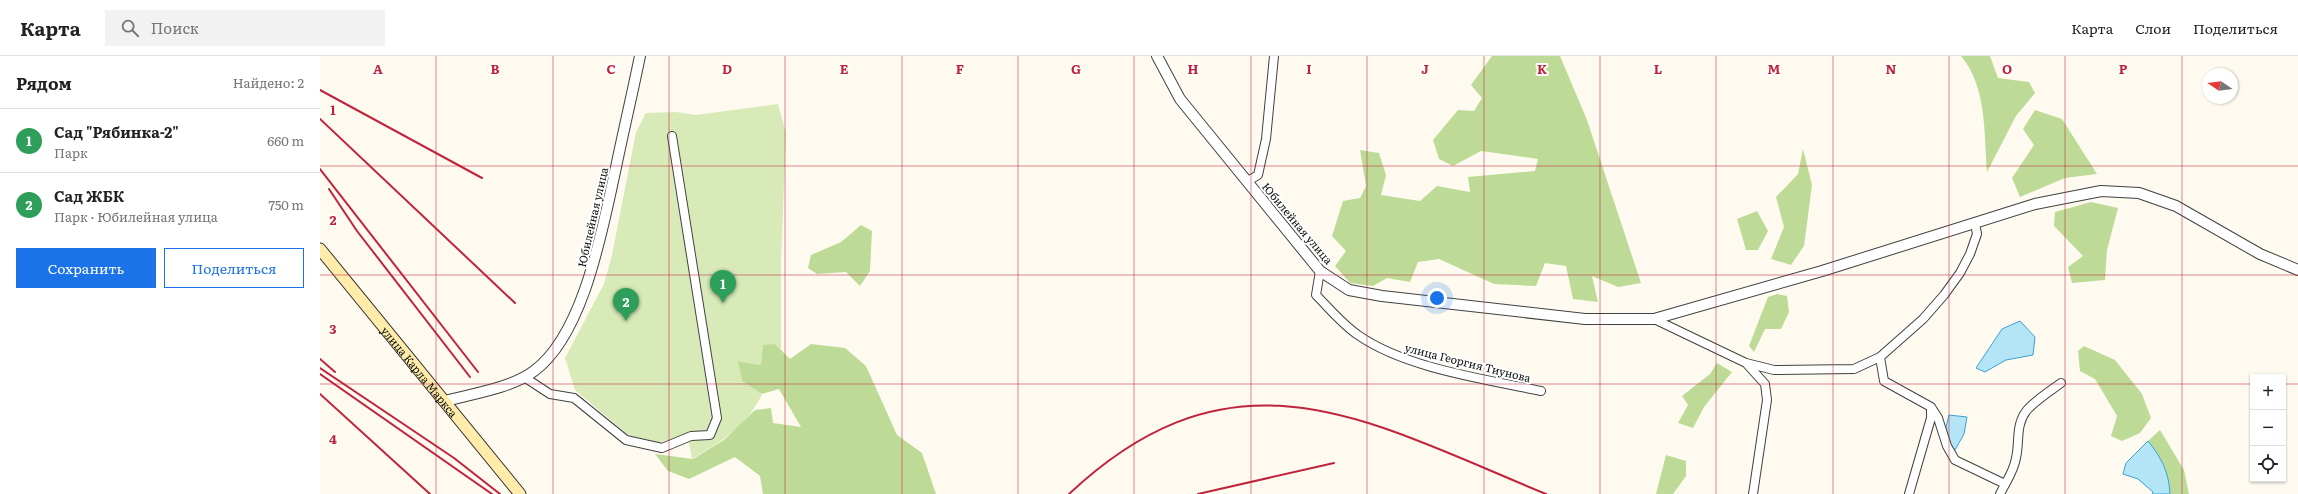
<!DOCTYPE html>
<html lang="ru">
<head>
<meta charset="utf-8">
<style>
	:root { --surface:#fff; --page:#f2f2f2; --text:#222; --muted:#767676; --line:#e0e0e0; --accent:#1a73e8 }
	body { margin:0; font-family:Literata,serif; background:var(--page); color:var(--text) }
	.controls { position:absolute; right:12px; bottom:12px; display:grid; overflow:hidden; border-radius:0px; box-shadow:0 1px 3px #0004 }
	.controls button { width:36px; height:36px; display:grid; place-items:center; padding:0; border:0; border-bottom:1px solid var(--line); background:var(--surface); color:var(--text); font:20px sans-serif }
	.compass { position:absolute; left:1882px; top:12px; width:36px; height:36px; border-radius:50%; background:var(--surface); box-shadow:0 1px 3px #0004; rotate:283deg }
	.you { position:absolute; left:1117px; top:242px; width:14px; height:14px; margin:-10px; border:3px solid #fff; border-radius:50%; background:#1a73e8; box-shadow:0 0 0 6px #1a73e833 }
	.badge { display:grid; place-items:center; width:26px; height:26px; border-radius:50%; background:var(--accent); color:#fff; font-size:13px; font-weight:700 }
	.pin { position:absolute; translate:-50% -33px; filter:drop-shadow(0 1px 2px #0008) }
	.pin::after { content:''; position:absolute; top:21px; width:14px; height:12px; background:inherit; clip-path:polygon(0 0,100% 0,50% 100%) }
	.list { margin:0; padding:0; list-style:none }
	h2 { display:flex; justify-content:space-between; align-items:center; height:52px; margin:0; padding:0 16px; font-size:17px }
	h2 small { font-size:13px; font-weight:400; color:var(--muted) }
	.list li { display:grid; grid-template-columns:26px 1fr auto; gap:12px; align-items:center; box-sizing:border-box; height:64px; padding:0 16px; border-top:1px solid var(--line) }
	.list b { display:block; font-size:15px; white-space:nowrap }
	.list p { margin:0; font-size:13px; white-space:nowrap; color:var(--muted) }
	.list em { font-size:13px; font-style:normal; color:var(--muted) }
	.actions { display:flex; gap:8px; padding:12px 16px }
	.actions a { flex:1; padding:9px 0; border:1px solid var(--accent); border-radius:0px; text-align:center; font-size:14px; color:var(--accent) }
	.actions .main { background:var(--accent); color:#fff }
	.icon { flex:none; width:22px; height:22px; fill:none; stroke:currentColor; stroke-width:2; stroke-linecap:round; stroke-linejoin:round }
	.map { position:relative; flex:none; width:1978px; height:438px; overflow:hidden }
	header { display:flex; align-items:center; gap:24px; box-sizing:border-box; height:56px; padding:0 20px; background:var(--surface); border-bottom:1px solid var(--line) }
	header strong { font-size:19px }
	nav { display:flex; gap:22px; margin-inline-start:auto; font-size:14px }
	.search { width:280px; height:36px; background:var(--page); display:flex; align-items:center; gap:10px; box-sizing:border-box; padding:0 14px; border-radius:0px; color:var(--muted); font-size:15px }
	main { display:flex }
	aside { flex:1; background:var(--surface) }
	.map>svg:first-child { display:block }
</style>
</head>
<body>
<header>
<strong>Карта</strong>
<div class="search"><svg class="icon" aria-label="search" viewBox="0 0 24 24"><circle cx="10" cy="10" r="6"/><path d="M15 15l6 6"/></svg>Поиск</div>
<nav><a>Карта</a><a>Слои</a><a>Поделиться</a></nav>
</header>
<main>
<aside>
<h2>Рядом<small>Найдено: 2</small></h2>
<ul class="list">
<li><span class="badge" style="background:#2e9e5b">1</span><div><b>Сад &quot;Рябинка-2&quot;</b><p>Парк</p></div><em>660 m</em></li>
<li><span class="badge" style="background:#2e9e5b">2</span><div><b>Сад ЖБК</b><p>Парк · Юбилейная улица</p></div><em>750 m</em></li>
</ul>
<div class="actions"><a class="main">Сохранить</a><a>Поделиться</a></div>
</aside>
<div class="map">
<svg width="1978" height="438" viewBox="0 0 1978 438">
	<rect width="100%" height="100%" fill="#fffaef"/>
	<path fill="#d7eab8" d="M458,48L466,77L461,206V294L455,288L441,309L419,305L422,325L442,338C428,369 401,386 372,403L367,377L337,388L313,383L255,334L245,302L284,228L292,199L316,76L326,57L356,56L376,59Z"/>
	<path fill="#bddb97" d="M1172,0H1240L1267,64L1321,227L1298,231L1272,220L1278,246L1253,243L1246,210L1225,207L1216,230L1174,228L1119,203L1098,206L1090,226L1067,222L1053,230L1030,227L1015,210L1026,195L1012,180L1023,145L1040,142L1046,130L1040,94L1059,97L1066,119L1061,139L1100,145L1117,130L1150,136L1148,121L1215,115L1218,103L1161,95L1133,110L1119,103L1113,84L1138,54L1154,55L1162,42L1151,29Z
		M1641,0H1670L1678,22L1709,26L1715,37L1696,60L1667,116C1664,77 1667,31 1641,0Z
		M1715,54L1742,63L1777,118L1745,122L1700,141L1692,122L1714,89L1703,73Z
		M1483,93L1492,129L1484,190L1471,209L1451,203L1464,171L1456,141L1478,118Z
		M1771,146L1798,152L1787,194L1785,224L1752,227L1748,211L1763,200L1734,170L1735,156Z
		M1437,155L1448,175L1438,194H1426L1417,163Z
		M541,169L552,175L550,215L540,230L526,216L497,218L488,212L491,199L521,186Z
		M1457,238L1467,240L1469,256L1461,273H1445L1434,296L1429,290L1448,241Z
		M455,288L470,303L491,288L525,292L546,310L577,379L602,397L616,438H443L440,420L415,401L369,423L348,415L335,398L373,403L404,384L435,354L451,352L453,367L481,371L459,333L442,338L422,325L418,305L441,309L443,289Z
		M1764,290L1795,304L1822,338L1831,362L1820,377L1802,385L1791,380L1797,360L1775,323L1760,315L1758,295Z
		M1397,307L1412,316L1384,351L1373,372L1358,367L1368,349L1362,340L1390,318Z
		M1840,374L1864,414L1869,438H1850C1849,416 1841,401 1828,385Z
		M1346,399L1366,405V420L1353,438H1336Z"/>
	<path fill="#b3e5f7" stroke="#39a3cf" d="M1700,265L1715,281L1713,299L1686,304L1665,316L1656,312L1682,273Z
		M1629,359L1647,361L1644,378L1635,394L1624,379Z
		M1828,385C1841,401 1849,416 1850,438H1832L1833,436L1818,423L1803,418L1806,407Z"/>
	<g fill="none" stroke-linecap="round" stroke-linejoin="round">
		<defs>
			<path id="minor" d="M928,125L938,119L946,83L954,0
				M1000,215L996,239C1009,252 1022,268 1038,279C1085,312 1164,323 1221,335
				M1334,263L1426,307L1454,314L1534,313L1560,301L1603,263L1624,239L1640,217L1650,198L1657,178L1655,167
				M1560,301L1564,325L1611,351L1618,362L1627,390L1635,404L1685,428
				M1426,307L1445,328L1447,344L1433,438
				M204,321L230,338L254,342L306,384L342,392L371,380L390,379L397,362L352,80
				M1589,438L1611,362V352
				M1680,438C1686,426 1694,415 1696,402C1700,385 1695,369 1707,354C1716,344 1730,335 1741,327"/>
			<path id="tertiary" d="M837,0L860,43L1000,215L1029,234L1062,240L1265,263H1334L1502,215L1715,148L1781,135L1819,137L1856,150L1940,198L1978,214
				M125,345C151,338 192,332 214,315C264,278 282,174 295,116C303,77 312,39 320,0"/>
			<g id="secondary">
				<path id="s1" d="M0,193L200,438"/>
			</g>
		</defs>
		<use href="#minor" stroke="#414141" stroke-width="10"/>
		<use href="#tertiary" stroke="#414141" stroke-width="12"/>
		<use href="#secondary" stroke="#303030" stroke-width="13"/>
		<use href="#minor" stroke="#fff" stroke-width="8"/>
		<use href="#tertiary" stroke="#fff" stroke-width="10"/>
		<use href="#secondary" stroke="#ffecaa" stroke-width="11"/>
		<path stroke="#c0243c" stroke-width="2" d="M0,34L162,122
			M0,63L195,247
			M0,113L158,316
			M9,133L37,175L150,321
			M0,303L15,316
			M0,312L134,402L180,438
			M0,318L172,438
			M0,338L110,438
			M749,438C915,282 1048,365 1226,438
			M878,438L1014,407"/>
	</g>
	<path fill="none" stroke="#c0243c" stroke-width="1" stroke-opacity="0.55" d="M116,0V438M233,0V438M349,0V438M465,0V438M582,0V438M698,0V438M814,0V438M931,0V438M1047,0V438M1164,0V438M1280,0V438M1396,0V438M1513,0V438M1629,0V438M1745,0V438M1862,0V438M0,110H1978M0,219H1978M0,328H1933M1963,328H1978"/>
	<g text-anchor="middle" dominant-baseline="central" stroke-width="4" stroke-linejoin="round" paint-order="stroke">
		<g font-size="11" fill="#0e0e0e" stroke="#fff">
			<text transform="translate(272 161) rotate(-77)">Юбилейная улица</text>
			<text transform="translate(978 167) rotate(50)">Юбилейная улица</text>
			<text transform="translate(1148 306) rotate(14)">улица Георгия Тиунова</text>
			<text stroke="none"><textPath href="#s1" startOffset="158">улица Карла Маркса</textPath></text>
		</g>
	</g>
	<g font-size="13" text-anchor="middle" font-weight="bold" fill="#c0243c" stroke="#fff" stroke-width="4" stroke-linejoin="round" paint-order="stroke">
		<text x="58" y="18">A</text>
		<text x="175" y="18">B</text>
		<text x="291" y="18">C</text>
		<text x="407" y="18">D</text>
		<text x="524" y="18">E</text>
		<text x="640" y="18">F</text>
		<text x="756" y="18">G</text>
		<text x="873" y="18">H</text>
		<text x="989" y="18">I</text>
		<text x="1105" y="18">J</text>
		<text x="1222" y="18">K</text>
		<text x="1338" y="18">L</text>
		<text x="1454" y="18">M</text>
		<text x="1571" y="18">N</text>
		<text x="1687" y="18">O</text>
		<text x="1803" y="18">P</text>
		<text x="13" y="59">1</text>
		<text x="13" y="169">2</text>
		<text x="13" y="278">3</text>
		<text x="13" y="388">4</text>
	</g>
</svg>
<div class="controls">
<button>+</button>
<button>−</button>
<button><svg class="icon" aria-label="locate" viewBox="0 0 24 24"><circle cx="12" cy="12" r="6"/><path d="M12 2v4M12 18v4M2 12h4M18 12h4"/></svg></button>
</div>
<svg class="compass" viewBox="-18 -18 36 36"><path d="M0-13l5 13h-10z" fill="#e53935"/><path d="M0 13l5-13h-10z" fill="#767676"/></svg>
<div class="you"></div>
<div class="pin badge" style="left:403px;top:247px;background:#2e9e5b">1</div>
<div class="pin badge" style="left:306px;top:265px;background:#2e9e5b">2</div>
</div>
</main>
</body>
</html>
